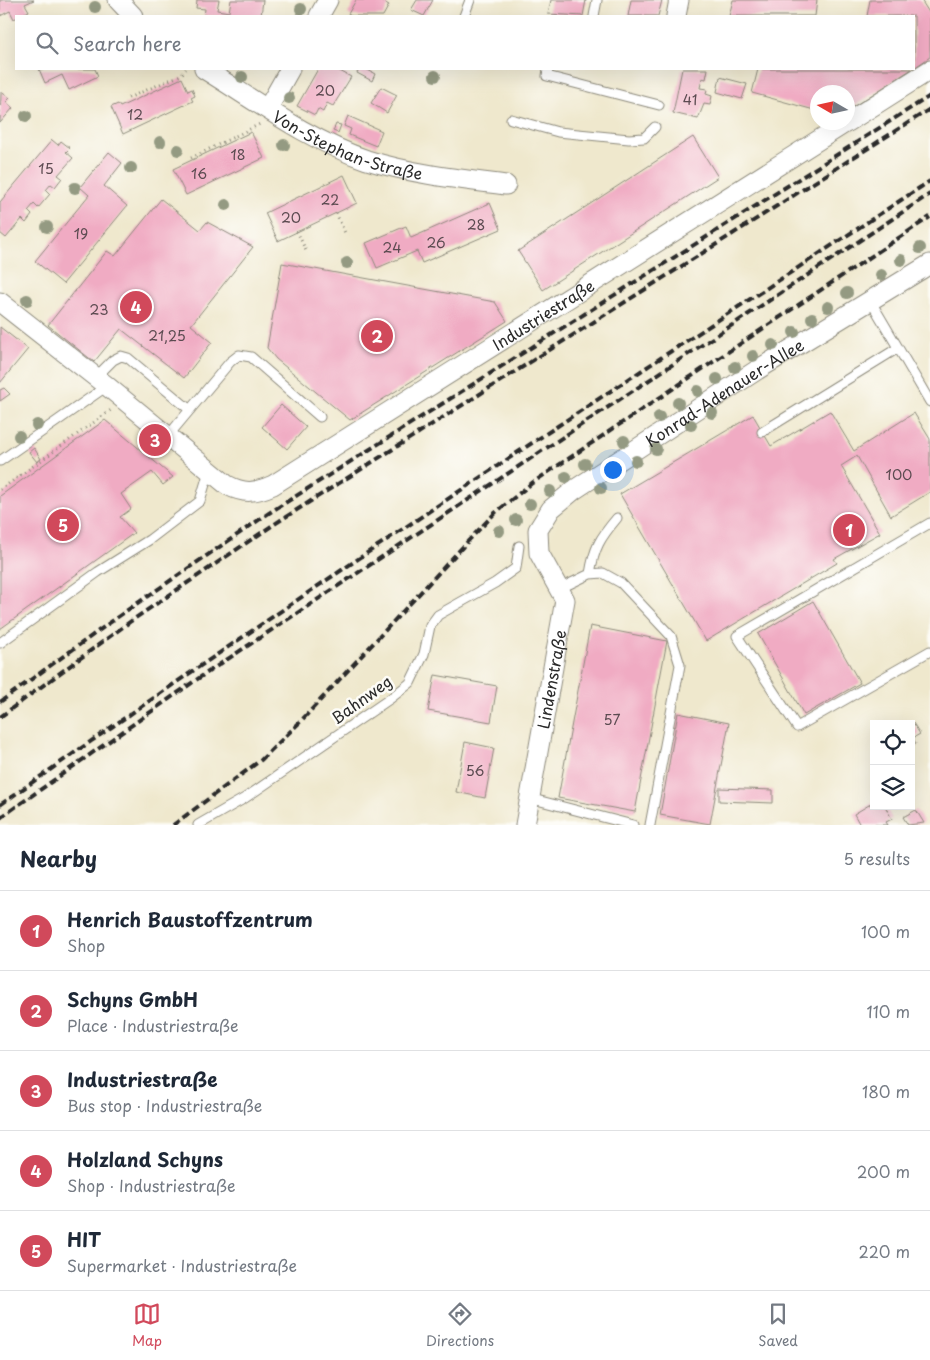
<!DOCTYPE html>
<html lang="en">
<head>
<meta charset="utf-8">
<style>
	:root { --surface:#fff; --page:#f2f2f3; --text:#1f2937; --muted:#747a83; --line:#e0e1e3; --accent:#d1495b }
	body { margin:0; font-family:"Playpen Sans",sans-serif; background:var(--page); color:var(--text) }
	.controls { position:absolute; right:15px; bottom:15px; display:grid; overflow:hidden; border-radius:0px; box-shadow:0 5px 20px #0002 }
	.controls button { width:45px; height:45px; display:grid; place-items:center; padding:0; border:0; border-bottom:1px solid var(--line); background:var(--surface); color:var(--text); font:25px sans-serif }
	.compass { position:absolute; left:810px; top:85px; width:45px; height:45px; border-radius:50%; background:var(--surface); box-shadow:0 5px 20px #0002; rotate:279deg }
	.you { position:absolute; left:612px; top:469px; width:18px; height:18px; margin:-12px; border:4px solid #fff; border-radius:50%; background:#1a73e8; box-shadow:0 0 0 8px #1a73e833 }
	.badge { display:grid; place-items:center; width:32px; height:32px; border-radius:50%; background:var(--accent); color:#fff; font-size:16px; font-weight:700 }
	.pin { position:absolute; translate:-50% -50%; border:2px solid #fff; box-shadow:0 1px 5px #0006 }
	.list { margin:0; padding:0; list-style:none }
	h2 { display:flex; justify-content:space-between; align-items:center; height:65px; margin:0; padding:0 20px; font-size:21px }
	h2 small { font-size:16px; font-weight:400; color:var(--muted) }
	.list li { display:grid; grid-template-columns:32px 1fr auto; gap:15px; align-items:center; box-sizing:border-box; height:80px; padding:0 20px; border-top:1px solid var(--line) }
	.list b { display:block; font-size:19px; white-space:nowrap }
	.list p { margin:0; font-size:16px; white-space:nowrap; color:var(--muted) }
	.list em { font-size:16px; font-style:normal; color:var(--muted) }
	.icon { flex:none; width:28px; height:28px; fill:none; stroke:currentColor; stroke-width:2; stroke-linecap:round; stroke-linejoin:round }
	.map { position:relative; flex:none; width:930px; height:825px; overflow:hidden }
	.search { position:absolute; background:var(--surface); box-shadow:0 5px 20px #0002; left:15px; right:15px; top:15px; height:55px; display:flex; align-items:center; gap:12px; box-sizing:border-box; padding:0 18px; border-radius:0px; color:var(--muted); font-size:19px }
	.sheet { height:465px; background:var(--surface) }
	nav { display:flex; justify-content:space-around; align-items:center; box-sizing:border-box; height:70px; border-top:1px solid var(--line); background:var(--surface); font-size:14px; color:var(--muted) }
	nav a { display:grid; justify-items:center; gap:2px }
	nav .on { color:var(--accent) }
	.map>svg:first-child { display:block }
</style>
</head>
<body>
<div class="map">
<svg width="930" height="825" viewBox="0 0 930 825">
	<rect width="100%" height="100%" fill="#fdfcf7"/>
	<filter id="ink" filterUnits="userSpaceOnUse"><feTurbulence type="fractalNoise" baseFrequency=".02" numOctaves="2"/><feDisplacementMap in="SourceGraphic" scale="10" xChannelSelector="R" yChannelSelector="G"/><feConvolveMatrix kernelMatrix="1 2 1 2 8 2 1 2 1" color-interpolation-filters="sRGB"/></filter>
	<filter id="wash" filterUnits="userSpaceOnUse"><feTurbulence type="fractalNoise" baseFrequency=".0096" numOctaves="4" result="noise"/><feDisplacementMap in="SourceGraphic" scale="20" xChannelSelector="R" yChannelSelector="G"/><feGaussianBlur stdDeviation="1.12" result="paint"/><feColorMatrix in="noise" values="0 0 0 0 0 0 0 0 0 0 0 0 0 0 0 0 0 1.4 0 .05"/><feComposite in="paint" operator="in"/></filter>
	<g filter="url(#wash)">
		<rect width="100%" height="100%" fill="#efe8cd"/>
		<g id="blocks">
			<path fill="#f0abc3" d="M0,0H34L25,4L29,11L14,19L10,11L0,16Z
				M197,0H219L217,10L229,12L231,0H263L261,16H204L205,9L196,8Z
				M356,0H380L389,5L383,16H351L348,14Z
				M417,0H433L424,16L411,10Z
				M551,0H586L583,16L548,14Z
				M631,0H662L658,16H628Z
				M733,0H817L815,16H729Z
				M870,0H921L930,14V57L914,68V16H867Z
				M39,69H95L98,76L69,90L62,75L45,83Z
				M318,69H336L351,77L333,106L327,103L323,112L318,109L315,115L297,106Z
				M359,69H366L375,74L372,81L357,73Z
				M682,69H708L706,79L702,78L700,88L707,89L706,94L712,96L710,105L704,104L698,119L673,113Z
				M758,69H912L848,110V92H818V111L752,93Z
				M720,77L747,84L742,99L717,92Z
				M182,78L188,91L192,89L195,96L191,98L193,101L123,134L111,107L118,104L120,107Z
				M381,87L397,95L387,113L371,103Z
				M1,92L10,98L6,102L13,108L0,123Z
				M348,116L382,131L376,146L349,135L351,129L344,126Z
				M336,124L341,125L338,133L333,131Z
				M251,132L264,158L186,195L173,169Z
				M693,137L718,177L543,290L518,251Z
				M52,140L58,145L61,141L70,148L66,152L73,158L58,175L62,178L55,187L51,184L46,190L50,194L38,208L34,204L28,211L32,215L26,223L22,219L6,238L0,233V202Z
				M109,152L122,163L104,186L127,206L63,284L35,261L89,195L80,187Z
				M344,175L357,203L278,241L265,213Z
				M161,199L200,230L207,222L253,247L191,325L212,342L184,378L121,329L94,362L48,325L107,251L115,256Z
				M490,203L501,229L422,263L417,251L377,268L366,243L406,226L411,238Z
				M282,263L495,302L507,321L350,420L276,359L267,348Z
				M0,327L28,349L0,383Z
				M4,388L10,394L0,401V390Z
				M281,405L306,427L287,449L262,427Z
				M830,411L854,451L914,413L930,439V492L891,516L857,456L841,466L880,533L834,559L837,563L706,641L620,494L753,415L771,446Z
				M105,420L173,477L163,485L152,472L121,494L131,509L120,517L134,533L0,629V496Z
				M34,448L41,459L37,462L29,452Z
				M813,601L860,683L804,715L758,634Z
				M590,626L667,641L635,812L558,798Z
				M435,675L497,686L491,722L428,711Z
				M678,713L729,723L710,824L660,815Z
				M913,723L920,734L913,738L916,744L911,747Z
				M465,742L494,748L485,798L456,792Z
				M719,788L773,790V803L719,801Z
				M874,802V806H885L892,819L886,822L888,825H860L854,814Z
				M916,810L924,823L908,825L903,817Z"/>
		</g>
	</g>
	<g filter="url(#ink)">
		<use href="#blocks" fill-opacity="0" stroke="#8d8a7c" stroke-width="1"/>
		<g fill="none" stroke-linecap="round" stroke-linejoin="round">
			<defs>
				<path id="service" d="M464,16L470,0
					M594,16L597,0
					M548,69L547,76L659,105
					M511,119L558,132L629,139L644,138L655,127
					M870,300L930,402
					M96,377L113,360L121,356L128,358L190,410
					M762,432L898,348
					M168,436L230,362L239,355L251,357L320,417
					M0,461L107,386
					M930,523L737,636L797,727L930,651
					M590,574C594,548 600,538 617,518
					M559,589L590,574L603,573L621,583L671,636L680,665L650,825
					M0,643L98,572L149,540L200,501L209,471
					M529,798L633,825
					M198,825L245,798L391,698L410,683L424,654L430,626L438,615L495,583L516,568L519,546"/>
				<g id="minor">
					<path d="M118,0L133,16"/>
					<path d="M319,16L328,0"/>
					<path d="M676,16L679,0"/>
					<path id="s1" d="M204,69C256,101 308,140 367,160C412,174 459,179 506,185"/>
					<path d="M268,108L290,69"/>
					<path d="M848,122L930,70"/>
					<path id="s2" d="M0,302L107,386L227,485C244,494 255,493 273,485L847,122"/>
					<path id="s3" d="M525,825L565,600L539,553L538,530L551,509L574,490L757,370L930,264"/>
				</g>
			</defs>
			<use href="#service" stroke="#8d8a7c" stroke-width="11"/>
			<use href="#minor" stroke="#8d8a7c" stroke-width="21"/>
			<path stroke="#8d8a7c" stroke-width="3" stroke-dasharray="1 4" stroke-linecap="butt" d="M128,98L181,75L186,69
				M191,158L260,124
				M336,213L345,233
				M297,231L306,251
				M0,490L111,410"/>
			<use href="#service" stroke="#fff" stroke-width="9"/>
			<use href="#minor" stroke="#fff" stroke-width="19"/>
			<path stroke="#2b2b2b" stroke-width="4" stroke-dasharray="8 4" stroke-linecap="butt" d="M0,702L126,611L269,513L930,96
				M0,717L131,621L273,525L930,109
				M0,805C305,590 618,386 930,181
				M0,818L196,680L930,194
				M173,825L261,760L300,722L470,539L495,513L532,483L930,217"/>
		</g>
		<g fill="#949a82">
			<circle cx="95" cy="7" r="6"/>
			<circle cx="301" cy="9" r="6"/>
			<circle cx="435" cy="76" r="6"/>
			<circle cx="242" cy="77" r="6"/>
			<circle cx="289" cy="98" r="6"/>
			<circle cx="26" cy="116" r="6"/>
			<circle cx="160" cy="142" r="6"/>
			<circle cx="284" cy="145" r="6"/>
			<circle cx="178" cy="150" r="6"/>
			<circle cx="131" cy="168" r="6"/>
			<circle cx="75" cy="188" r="6"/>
			<circle cx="226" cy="205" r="6"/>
			<circle cx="47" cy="227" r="6"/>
			<circle cx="920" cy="248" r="6"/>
			<circle cx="901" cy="260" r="6"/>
			<circle cx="347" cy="263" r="6"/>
			<circle cx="881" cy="275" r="6"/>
			<circle cx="847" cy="293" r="6"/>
			<circle cx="27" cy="300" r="6"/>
			<circle cx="828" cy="307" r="6"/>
			<circle cx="812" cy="318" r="6"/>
			<circle cx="794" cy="332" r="6"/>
			<circle cx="773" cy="345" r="6"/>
			<circle cx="753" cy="356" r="6"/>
			<circle cx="735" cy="367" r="6"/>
			<circle cx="717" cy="379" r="6"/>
			<circle cx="698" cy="391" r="6"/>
			<circle cx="678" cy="403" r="6"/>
			<circle cx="712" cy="413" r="6"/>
			<circle cx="659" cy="417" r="6"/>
			<circle cx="37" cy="425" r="6"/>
			<circle cx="691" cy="425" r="6"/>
			<circle cx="19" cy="436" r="6"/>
			<circle cx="624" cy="441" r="6"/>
			<circle cx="656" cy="449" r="6"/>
			<circle cx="636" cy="461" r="6"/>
			<circle cx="585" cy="464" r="6"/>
			<circle cx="566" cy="477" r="6"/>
			<circle cx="601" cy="488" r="6"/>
			<circle cx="550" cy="491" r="6"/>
			<circle cx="530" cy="504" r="6"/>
			<circle cx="516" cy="520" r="6"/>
			<circle cx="499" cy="531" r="6"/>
		</g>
	</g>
	<g text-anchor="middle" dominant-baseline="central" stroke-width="5" stroke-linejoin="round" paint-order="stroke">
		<g font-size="14" fill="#5c4b51">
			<text x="325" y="90">20</text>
			<text x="690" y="99">41</text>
			<text x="135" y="114">12</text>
			<text x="238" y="154">18</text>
			<text x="46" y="168">15</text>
			<text x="199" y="173">16</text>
			<text x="330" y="199">22</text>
			<text x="291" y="217">20</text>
			<text x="476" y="224">28</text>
			<text x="81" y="233">19</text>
			<text x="436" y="242">26</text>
			<text x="392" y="247">24</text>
			<text x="99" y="309">23</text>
			<text x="167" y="335">21,25</text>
			<text x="899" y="474">100</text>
			<text x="612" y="719">57</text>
			<text x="475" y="770">56</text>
		</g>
		<g font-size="16" fill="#2b2b2b" stroke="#fdfcf7">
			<text stroke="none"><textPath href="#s1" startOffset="164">Von-Stephan-Straße</textPath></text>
			<text stroke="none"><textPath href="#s2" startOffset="659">Industriestraße</textPath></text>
			<text stroke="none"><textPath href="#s3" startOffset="539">Konrad-Adenauer-Allee</textPath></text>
			<text stroke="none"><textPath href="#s3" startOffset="148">Lindenstraße</textPath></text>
			<text transform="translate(361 699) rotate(-36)">Bahnweg</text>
		</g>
	</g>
</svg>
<div class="controls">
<button><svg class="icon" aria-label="locate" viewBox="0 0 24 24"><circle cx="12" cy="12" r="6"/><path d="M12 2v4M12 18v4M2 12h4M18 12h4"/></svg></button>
<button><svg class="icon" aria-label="layers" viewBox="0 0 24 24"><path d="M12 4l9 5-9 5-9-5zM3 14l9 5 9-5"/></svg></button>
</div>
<svg class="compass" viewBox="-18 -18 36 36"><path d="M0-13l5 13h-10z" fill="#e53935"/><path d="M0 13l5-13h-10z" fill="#747a83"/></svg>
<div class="you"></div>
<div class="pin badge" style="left:849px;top:530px">1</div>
<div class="pin badge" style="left:377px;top:336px">2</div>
<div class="pin badge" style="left:155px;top:440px">3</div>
<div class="pin badge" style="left:136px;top:307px">4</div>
<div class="pin badge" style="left:63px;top:525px">5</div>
<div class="search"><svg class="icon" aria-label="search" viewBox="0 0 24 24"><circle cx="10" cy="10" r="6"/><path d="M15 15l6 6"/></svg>Search here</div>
</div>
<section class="sheet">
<h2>Nearby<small>5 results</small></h2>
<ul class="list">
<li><span class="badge">1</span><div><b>Henrich Baustoffzentrum</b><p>Shop</p></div><em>100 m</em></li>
<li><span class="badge">2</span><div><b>Schyns GmbH</b><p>Place · Industriestraße</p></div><em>110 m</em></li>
<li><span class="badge">3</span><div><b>Industriestraße</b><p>Bus stop · Industriestraße</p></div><em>180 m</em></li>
<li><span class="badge">4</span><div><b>Holzland Schyns</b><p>Shop · Industriestraße</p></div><em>200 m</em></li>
<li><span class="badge">5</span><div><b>HIT</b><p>Supermarket · Industriestraße</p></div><em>220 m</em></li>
</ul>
</section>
<nav>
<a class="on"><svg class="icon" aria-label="map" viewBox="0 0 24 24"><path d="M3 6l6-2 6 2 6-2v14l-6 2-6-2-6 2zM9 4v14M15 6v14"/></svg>Map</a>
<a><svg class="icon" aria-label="directions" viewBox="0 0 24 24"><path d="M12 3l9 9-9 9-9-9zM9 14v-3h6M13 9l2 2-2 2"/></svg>Directions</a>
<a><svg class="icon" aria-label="saved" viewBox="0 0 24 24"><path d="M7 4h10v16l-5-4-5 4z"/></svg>Saved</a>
</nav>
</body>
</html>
